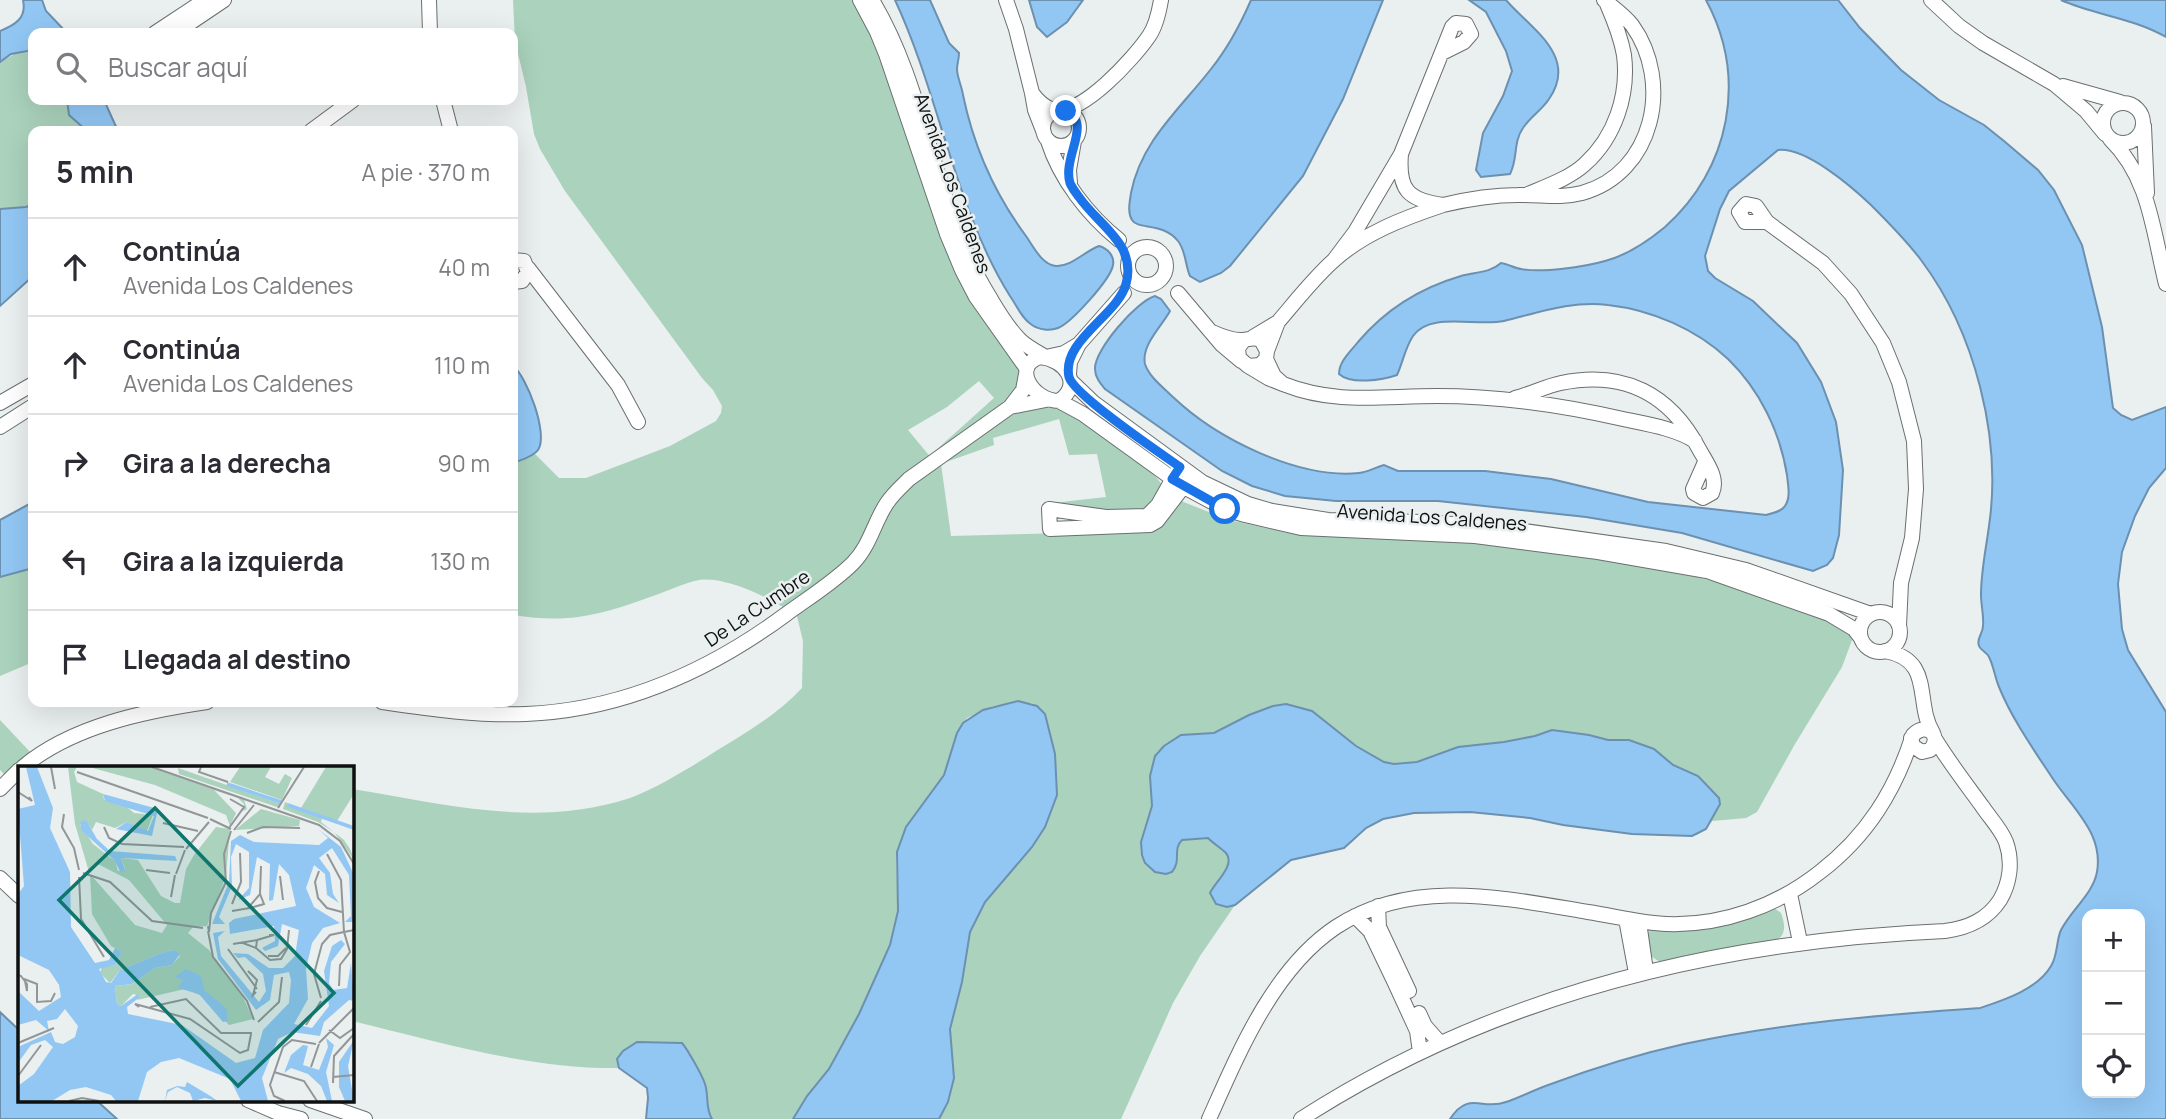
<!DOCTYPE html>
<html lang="es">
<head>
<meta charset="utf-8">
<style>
	:root { --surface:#fff; --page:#f2f2f3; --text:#2b2b33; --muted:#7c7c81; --line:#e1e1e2 }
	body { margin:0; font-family:Manrope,sans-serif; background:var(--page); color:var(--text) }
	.controls { position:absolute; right:21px; bottom:21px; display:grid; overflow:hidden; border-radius:14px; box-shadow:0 7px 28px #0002 }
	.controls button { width:63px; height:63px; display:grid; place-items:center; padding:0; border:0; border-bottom:2px solid var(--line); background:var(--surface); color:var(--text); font:35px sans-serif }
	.stop { position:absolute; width:21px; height:21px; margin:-16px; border:5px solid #1a73e8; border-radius:50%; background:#fff }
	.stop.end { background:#1a73e8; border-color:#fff; box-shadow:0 2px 7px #0008 }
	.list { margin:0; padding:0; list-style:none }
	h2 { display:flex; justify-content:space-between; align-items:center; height:91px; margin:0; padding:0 28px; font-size:30px }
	h2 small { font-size:23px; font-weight:400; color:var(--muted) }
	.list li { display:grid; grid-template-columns:46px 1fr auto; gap:21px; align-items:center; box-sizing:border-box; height:98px; padding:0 28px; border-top:2px solid var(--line) }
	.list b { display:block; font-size:26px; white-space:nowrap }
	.list p { margin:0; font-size:23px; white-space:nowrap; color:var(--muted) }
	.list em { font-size:23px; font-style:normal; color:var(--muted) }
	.icon { flex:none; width:38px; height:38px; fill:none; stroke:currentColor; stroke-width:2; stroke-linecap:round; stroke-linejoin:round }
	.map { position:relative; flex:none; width:2166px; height:1119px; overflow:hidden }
	.search { position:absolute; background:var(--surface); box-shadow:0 7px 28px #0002; left:28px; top:28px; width:490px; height:77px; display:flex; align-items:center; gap:18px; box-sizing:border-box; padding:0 24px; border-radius:14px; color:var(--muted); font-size:26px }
	.panel { position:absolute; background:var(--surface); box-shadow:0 7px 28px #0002; left:28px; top:126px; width:490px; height:581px; border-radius:14px }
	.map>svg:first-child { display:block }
</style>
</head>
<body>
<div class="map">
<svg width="2166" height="1119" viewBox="0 0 2166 1119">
	<rect width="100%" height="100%" fill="#eaefef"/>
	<path fill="#aad2bc" d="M513,0H853L865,19L1020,371V377L1014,397L937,454L935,451L994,398L979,381L947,407L908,430L937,465L941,464L951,536L1150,531L1181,501L1229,520L1294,534L1478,542L1558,551L1679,572L1756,593L1833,623L1848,632L1852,640L1842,667L1795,744L1757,812L1746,818L1712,821L1706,829L1697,835L1664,836L1563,825L1530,818L1490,813H1414L1382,819L1366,828L1341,849L1316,852L1291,860L1235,905L1200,956L1173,1003L1121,1119H939L948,1102L954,1078L950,1029L962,982L970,932L985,902L1032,847L1057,795L1055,754L1041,709L1032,703L993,706L967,718L957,733L944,775L906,827L899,846L896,858L898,911L890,945L859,1014L829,1069L807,1096L793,1119H712C705,1108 709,1096 705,1084C701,1073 693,1064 690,1052L637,1042L617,1059L619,1068C528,1069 440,1042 352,1021V789C444,804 534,828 627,799C652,791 693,766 716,751C746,733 778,714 802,688L803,641L797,616C775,600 727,576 699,580C684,583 668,591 653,596C600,615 570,624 513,615V463L534,453L559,478H586L670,446L716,421L721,413L722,406L713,390L702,378L565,191L540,149L534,134L526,87L515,41Z
		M22,50H33V100H67C67,115 80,120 87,131H33V204L26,207L0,209V62Z
		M1044,405C1053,406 1062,407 1070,412C1088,422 1157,470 1163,487L1152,508L1108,513L1053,503L1106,497L1097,454L1069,455L1059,419L993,438L994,445L946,462C976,437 1004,412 1044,405Z
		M33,568V662L0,676V577Z
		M0,720L32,754L5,775L0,770Z
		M1774,908L1781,913C1785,924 1787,935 1775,941L1660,962L1649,955L1646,934L1654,928Z"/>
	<path fill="#92c7f4" stroke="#6b90b0" stroke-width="2" fill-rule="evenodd" d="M23,0H42L46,11L67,33H33V50L11,54L0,62V31C15,25 27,18 23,0Z
		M895,0H930L949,43L959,53C959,59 957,64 957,69C957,77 962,87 963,95C974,148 994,193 1026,236C1033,246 1042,265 1056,266C1071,267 1085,251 1099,246C1107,248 1115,256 1113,265C1111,279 1071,323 1058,328C1050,331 1039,330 1032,325C1022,319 1017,306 1010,296C955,209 939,94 895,0Z
		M1029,0H1083L1067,22L1047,37L1037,27Z
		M1251,0H1383L1343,99L1303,176L1230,266L1221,273L1200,282L1190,276C1185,265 1186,251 1178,241C1163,222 1138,230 1132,220C1127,212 1130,201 1131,193C1141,141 1180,109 1211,69C1227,49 1241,23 1251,0Z
		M1469,0H1506C1530,28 1579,56 1549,99C1542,110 1530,117 1523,128C1513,142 1518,159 1510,174L1481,177L1476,170L1483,133L1503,96L1512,71L1506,51L1486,12Z
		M1706,0H1838L1860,28L1901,70L1939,100L1984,125L2004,141L2038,170L2054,190L2082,245L2102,327L2113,408L2121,415L2132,420L2166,407V468L2149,488L2135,516L2122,552L2118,584L2122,629L2128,650L2166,712V1119H1450C1469,1090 1482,1111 1506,1102C1521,1097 1536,1089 1551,1084C1594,1068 1639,1054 1684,1044C1781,1023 1880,1015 1980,1008C2004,1000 2038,989 2051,966C2058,955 2056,941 2061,930C2071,910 2093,894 2097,872C2099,860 2097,846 2092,835C2083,815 2065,797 2053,779C2034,750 2012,719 1999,687C1995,678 1994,667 1989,657C1987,652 1981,651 1979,646C1976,638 1983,634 1983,626C1984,616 1981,605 1981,595C1981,571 1986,549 1989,526C2002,438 1975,332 1921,260C1906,240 1889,223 1871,205C1852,187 1806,147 1778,150L1729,191L1720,209L1705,256L1708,271L1715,278L1753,301L1797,343L1821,382L1836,422L1843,470L1839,535L1833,558L1827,565L1813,571L1682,533L1586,517L1438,501H1336L1285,496L1252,486L1222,471L1105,389C1100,383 1095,377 1095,369C1094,350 1137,301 1155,296L1161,299L1170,311C1162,326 1141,345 1145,364C1149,377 1164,388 1173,397C1216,438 1297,479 1359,473C1368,472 1374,468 1384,465L1398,471H1485L1551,479L1648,502L1766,515C1773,513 1781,512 1785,506C1791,497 1788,486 1787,475C1780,432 1760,390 1728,359C1696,329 1652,310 1608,305C1573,300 1537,313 1504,321C1477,327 1430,311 1413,336C1405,348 1403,362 1397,375C1383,380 1351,385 1339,374C1339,361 1351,351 1358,342C1385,310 1420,288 1461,276C1475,272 1490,273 1501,263C1508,264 1514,268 1521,269C1542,273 1584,267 1605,261C1628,255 1647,242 1665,227C1730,169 1748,78 1706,0ZM2087,914H2140V1093H2087Z
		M2061,0H2166V37C2133,18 2095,15 2061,0Z
		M67,100H104L118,131H87L69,115Z
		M33,204V276L0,306V209L26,207Z
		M513,366C526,375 549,434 538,450C533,457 521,460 513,463Z
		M33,502V568L0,577V520Z
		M1018,701L1037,706L1045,714L1055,754L1057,795L1045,827L1032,847L985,902L970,932L962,982L950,1029L954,1078L948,1102L939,1119H793L807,1096L829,1069L859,1014L890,945L898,911L897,852L906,827L944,775L957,733L963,723L983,710Z
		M1286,704L1312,711L1356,746L1384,762L1394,764L1417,762L1458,747L1504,742L1535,736L1552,730L1589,735L1608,740H1629L1654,749L1673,765L1698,776L1719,798L1720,804L1706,829L1692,836L1632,834L1563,825L1530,818L1470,812L1414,813L1383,819L1366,828L1344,848L1291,860L1235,905L1227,907L1216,904L1210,893C1215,882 1236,865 1226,853C1221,848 1214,844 1208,838L1182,840C1172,850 1182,860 1172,872L1166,874L1155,872L1145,863L1142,855L1141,842L1152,806L1150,776L1155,756L1164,746L1181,735L1214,733L1249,715L1273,706Z
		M0,1012L19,1030V1100H96L117,1119H0Z
		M637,1042L682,1043C688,1050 702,1075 705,1084C709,1096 705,1108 712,1119H646L648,1098L647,1088L619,1068L617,1059L623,1051Z"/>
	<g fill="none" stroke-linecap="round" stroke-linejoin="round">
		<defs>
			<path id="minor" d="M429,0L430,33
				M860,0L877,32L886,54L947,234L962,270L976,297L1027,369
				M872,0C927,91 933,205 989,296C998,311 1007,327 1020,340C1027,347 1037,352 1046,357L1064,353L1079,344L1070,362L1069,374
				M1006,0L1016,29L1032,93
				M1931,0L1959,26L1983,43L2054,84L2086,111L2105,134
				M155,33L205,0
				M175,33L224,0
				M2063,86L2120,102
				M443,100L451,131
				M2103 123a20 20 0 1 1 40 0a20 20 0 1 1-40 0Z
				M1043 128a18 18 0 1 1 36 0a18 18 0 1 1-36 0Z
				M2144,126L2147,193
				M311,131L353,100
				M1044,133L1035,110L1032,93C1037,100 1044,107 1053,110C1081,117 1134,58 1149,36C1156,26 1159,12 1161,0
				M2110,139C2150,178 2153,232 2166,284
				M1048,141C1060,179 1088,215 1119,240
				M1401,154L1452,27L1456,23L1466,24L1471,34L1464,42L1442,53
				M1070,183L1069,170L1074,141
				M1528,194C1547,186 1570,178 1585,164C1615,137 1629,95 1624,55C1621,38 1614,20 1607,4
				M1443,205C1468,199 1491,195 1518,195C1540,194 1559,199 1582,193C1654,173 1673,82 1632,25C1624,15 1614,8 1604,0
				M1767,222H1745L1739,212L1746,204L1756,206L1767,222L1823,263L1851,294L1883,343L1899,382L1914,441L1916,489L1912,538L1901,583L1899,626
				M1128 266a19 19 0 1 1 38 0a19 19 0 1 1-38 0Z
				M513,260L524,261L528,272L522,281L513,282
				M528,268L618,385L638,422
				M1178,293L1222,345L1241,361
				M1278,322C1296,301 1313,279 1333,261C1364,233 1404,218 1443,205C1408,200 1398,190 1401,154L1355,232L1334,260
				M1212,332C1221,336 1233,341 1243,340C1251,339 1253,337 1261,340L1267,351L1266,359L1260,365L1248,366L1239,358L1238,348L1244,340
				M1253,337L1278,322L1267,351
				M1079,344L1124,293
				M1040,357C1064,359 1084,384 1059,401C1033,401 1011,366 1040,357Z
				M1248,366L1268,378L1283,384L1274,376L1266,359
				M1026,374L1023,390L1010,407L1046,400
				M1071,381L1094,403L1202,482L1248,504L1272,511L1328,520L1424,522L1496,527L1666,551L1746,570L1871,614
				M1283,384C1336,405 1382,396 1437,396C1500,396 1562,405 1623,419C1646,424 1674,428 1695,441
				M1515,398C1531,394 1546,386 1561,383C1624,370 1670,394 1699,449C1706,462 1719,478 1712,493L1703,498L1694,493L1693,489L1705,462
				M1059,401L1083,414L1184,487L1225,509L1245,515L1301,528L1475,536L1598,552L1707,571L1829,614L1854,629L1861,638
				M0,403L33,384
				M0,427L33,406
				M1176,473L1158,505L1147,516L1106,517L1049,509L1050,529L1150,525L1157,521L1187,482
				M1860 632a20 20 0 1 1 40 0a20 20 0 1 1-40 0Z
				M1885,651C1935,660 1914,702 1933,733
				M382,702C430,709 477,716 526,714C621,710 709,671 785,615C808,598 833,583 853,563C870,546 874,522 887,503C893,494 901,487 909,479L1010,407
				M23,767C72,726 145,711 207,702
				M0,789L19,770
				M0,878L19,896
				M1790,894L1800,942
				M1378,906L1379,927L1409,991
				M1355,916L1370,931L1394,981L1417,1031L1420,1052
				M1626,919L1636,973
				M1639,922L1646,971
				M1419,1013L1425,1026L1440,1043
				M248,1100L278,1113L301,1119
				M310,1100L365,1119
				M1209,1119C1239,1052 1273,969 1336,927C1412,877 1504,898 1588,912C1615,916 1640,923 1667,924C1722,926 1777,906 1820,872C1867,836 1895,791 1913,735C1926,721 1943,736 1930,750L1922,752L1913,746L1911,738
				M1301,1119C1495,994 1716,941 1945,931C1968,928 1987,920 2000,900C2010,883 2013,862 2006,842C2001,829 1990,818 1982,806C1966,784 1949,762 1935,739"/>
		</defs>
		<use href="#minor" stroke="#6b6f6f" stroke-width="16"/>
		<use href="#minor" stroke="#fff" stroke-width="14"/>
	</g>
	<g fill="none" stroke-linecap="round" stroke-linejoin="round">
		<path stroke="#1a73e8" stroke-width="9" d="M1066,111C1093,123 1062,157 1070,183C1072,188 1076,193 1079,197C1099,226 1137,244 1126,284C1118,315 1061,341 1069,377C1074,395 1160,453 1180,467L1172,479L1225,509"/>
	</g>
	<g text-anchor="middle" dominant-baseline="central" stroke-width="5" stroke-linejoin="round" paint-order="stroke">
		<g font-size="19" fill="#0f1111" stroke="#eaefef">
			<text transform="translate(953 183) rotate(70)">Avenida Los Caldenes</text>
			<text transform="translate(1432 517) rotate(4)">Avenida Los Caldenes</text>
			<text transform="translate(757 608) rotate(-34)">De La Cumbre</text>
		</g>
	</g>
	<g transform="translate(18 766)">
		<rect width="336" height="336" fill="#eaefef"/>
		<path d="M50,1H59L56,6L59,16L85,28L86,34L104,37L116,47L135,49L129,65L109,56L97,62L78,56L74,64L68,55L62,58L75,78L97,95L100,105L107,103L103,92L120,94L143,130L157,137H162L168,103L176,89L198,61L212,63L208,110L189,160L175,161L170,167L191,184L224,229L235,253L211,259L184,230L167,223L119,234L122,230L115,228L103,240L99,238L97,220L114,218L137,202L154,199L162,190L155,184L141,188L102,204L92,217L82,207L84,201L97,199L104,186L93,180L74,148L72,108L117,159L144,167L149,159L111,114L78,97L71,106L57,58ZM71,1H132L226,34L229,43L225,45L226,38L220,32L196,24L218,47L212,60L208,49L137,19ZM222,1H253L247,11L261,18L267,8L274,12L264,34L212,16ZM308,1H336V28L319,55L283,42ZM160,2L263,38L259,41L161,8ZM267,36L304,52L303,56L326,74L332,83L336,93L308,62L335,92L316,66L300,56L265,43ZM243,43L282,54L281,60L217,64Z" fill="#aad2bc"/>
		<path d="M8,1H19L35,42L32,62L52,106L53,161L77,197L91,194L97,182L104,186L97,199L81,203L88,216L93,217L102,204L141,188L155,184L162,188L154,199L137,202L114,218L97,220L99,238L103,240L120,228L122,231L109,241L110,248L164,259L218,297L237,292L245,264L271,237L273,214L271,206L256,209L252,234L238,244L200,193L195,167L207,165L200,171L203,190L241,236L248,225L245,208L227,191L220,192L215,187L230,188L251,202H265L277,190L281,164L264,158L260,180L247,185L244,182L257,175L256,160L212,168L211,157L216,153L278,140L271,109L261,98L255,134L251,135L252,98L239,91L232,129L220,134L231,122V86L218,78L213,91L214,120L201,151L207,158H194L211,116L213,75L222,69L236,76L301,79L310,72L300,63L323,81L336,109V156H327L333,150L331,109L314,82L301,92L312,107L315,128L321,137L309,129L307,108L296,99L288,122L296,141L322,157L305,162L294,177L288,203L290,233L276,258L294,262L311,240L306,205L314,180L323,174L327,178L313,196L311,217L315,224L329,222L333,197L336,235L331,234L306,256L302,270L274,266L260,273L244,312L250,335H223L212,313L161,292L143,296L129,306L120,335H98L93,329L68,321L52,324L34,335H0V320L16,308L35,281L27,274L13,279L0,297V281L33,266L37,276L45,278L57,271L60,260L47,243L39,253L29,255L31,265L18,254L0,259V225L21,245L43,231L41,219L31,204L0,189V128L6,120L0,43L17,39ZM85,28L140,43L134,70L98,63L109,56L130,65L136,50L87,35ZM68,54L79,73L92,85L157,90L159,95L103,92L107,104L103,107L96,94L64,65L62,56ZM168,203L183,210L186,224L208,242L210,255L205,256L181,228L160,222L165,214L157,211ZM308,272L316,279L308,306L314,335H309L303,320L290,308L273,302L266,307L273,289L285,279L290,280L285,299L301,304L310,281ZM336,274L330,300L336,335H327L321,321V296ZM169,316L194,331L199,335L187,332L175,335L172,327L159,321L150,326L147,335L149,324L159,320L167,321Z" fill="#92c7f4"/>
		<path fill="none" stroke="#92c7f4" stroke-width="3.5" d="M209,18L263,36M270,39L336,62"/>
		<path fill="none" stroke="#929696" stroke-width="2" d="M33,1L37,23M134,1L301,59L322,75L336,98M183,1L181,6L210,16M59,6L190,52M0,26L14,35L11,31M260,42L286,1M46,48L44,61L56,82L61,104M192,53L213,63M145,57L180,65M86,61L91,72L104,78L166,81M211,62L226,41L212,33M216,64L236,39M229,67L245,61L282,62M168,83L191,56M309,88L323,114L326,166L336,164M128,104L152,107M301,105L297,116L300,132L309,142L324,146M65,107L92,116L134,155L185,162M158,108L167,84M262,110L265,134M61,111L63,153L86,191M242,128L243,100M153,131L157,109M214,138L223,116L222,87M214,145L232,142L246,138L242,128L230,142M190,160L191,166L193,147L208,116L206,88L213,65M190,165L195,191L229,235L236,254M239,174L256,169H251M215,178L239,174L238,182L225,177M238,182L252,194L263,193L269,183L271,164M210,183L239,223M250,190H260L268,182M230,205L239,214L235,229L238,226M0,209L3,210L9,218V225L7,215M6,213L19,218V236L33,235L37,227M303,232L296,208L304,178L312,169L326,166L332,186L322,199L321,220M121,241L117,238L172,253L222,287L230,284L233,268M132,241L168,233L203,267H234M240,256L261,236L264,211M288,259L303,235M311,264L322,272L336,262M0,277L36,262M301,277L336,242M293,301L301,278M256,306L286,315L299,335M0,310L23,279M315,311L336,309M315,317L316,290L336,268M51,335L64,332L81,335M267,335L256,330L252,319L265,281L274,274L298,278"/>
		<path fill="#0f766e" fill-opacity="0.15" stroke="#0f766e" stroke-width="3.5" d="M137,42L316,227L220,320L41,134Z"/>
		<rect width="336" height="336" fill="none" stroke="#0f1111" stroke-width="3.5"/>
	</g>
</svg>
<div class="controls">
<button>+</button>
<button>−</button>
<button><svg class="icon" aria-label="locate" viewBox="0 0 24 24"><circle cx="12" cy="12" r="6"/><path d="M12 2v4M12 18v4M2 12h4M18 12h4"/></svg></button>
</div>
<div class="stop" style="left:1225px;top:509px"></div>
<div class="stop end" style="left:1066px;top:111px"></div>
<div class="search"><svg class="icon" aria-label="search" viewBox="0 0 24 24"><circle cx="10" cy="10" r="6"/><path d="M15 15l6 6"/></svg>Buscar aquí</div>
<section class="panel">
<h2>5 min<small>A pie · 370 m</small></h2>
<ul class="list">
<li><svg class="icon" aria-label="ahead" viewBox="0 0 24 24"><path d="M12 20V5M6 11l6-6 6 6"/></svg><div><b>Continúa</b><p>Avenida Los Caldenes</p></div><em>40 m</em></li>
<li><svg class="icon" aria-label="ahead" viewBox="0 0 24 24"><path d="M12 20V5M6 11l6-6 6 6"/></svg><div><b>Continúa</b><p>Avenida Los Caldenes</p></div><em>110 m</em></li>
<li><svg class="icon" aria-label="right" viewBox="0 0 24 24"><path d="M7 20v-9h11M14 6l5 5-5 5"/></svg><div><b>Gira a la derecha</b></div><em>90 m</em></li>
<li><svg class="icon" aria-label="left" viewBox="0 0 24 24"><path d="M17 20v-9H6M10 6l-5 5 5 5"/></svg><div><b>Gira a la izquierda</b></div><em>130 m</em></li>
<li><svg class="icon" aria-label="arrive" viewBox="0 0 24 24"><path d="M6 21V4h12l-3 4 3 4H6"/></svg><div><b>Llegada al destino</b></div></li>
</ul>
</section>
</div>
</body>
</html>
